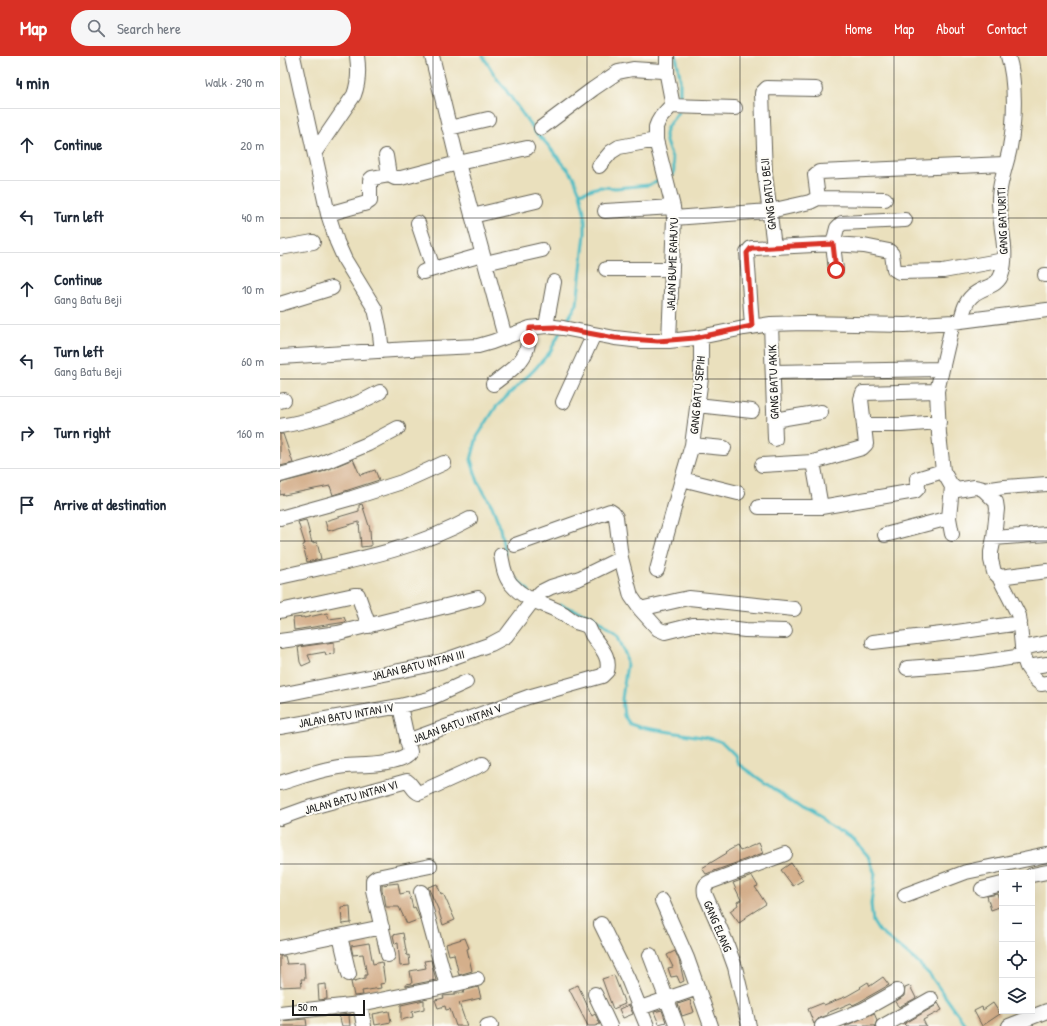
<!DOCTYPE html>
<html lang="en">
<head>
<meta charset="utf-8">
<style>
	:root { --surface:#fff; --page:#f6f6f7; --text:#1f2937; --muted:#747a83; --line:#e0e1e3; --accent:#d93025 }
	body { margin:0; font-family:"Patrick Hand",sans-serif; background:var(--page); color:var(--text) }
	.controls { position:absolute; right:12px; bottom:12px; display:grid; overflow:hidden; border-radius:0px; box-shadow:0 4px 16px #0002 }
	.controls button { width:36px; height:36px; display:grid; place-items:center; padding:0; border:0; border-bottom:1px solid var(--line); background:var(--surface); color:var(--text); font:20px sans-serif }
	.scale { position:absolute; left:12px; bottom:10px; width:73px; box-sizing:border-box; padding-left:4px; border:2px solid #1c1c1c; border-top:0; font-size:11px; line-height:14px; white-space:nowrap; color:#1c1c1c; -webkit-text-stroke:3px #fdfcf7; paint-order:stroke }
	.stop { position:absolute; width:12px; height:12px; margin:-9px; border:3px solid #d93025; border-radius:50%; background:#fff }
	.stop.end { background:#d93025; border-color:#fff; box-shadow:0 1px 4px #0008 }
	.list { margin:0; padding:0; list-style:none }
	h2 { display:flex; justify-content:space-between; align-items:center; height:52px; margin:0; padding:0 16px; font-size:17px }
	h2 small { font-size:13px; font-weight:400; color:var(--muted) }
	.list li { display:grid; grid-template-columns:26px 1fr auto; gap:12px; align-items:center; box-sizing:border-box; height:72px; padding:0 16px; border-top:1px solid var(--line) }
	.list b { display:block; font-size:15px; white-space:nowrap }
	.list p { margin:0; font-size:13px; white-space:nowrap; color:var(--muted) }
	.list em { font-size:13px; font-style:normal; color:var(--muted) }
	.icon { flex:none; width:22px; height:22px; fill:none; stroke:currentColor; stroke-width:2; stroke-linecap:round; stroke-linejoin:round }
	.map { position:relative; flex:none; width:767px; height:970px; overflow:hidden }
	header { display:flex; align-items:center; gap:24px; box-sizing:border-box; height:56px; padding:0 20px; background:var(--accent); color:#fff }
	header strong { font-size:19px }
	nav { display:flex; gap:22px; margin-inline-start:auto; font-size:14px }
	.search { width:280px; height:36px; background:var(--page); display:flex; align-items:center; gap:10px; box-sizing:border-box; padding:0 14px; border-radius:22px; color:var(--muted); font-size:15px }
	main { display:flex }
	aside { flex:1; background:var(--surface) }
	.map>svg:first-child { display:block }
</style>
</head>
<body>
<header>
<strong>Map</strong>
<div class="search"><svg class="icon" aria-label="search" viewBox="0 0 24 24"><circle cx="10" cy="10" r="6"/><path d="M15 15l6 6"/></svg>Search here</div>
<nav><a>Home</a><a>Map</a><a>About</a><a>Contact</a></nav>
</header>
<main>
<aside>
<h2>4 min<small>Walk · 290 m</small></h2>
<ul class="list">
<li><svg class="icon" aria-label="ahead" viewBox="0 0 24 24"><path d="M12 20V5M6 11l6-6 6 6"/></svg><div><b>Continue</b></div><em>20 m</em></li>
<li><svg class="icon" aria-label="left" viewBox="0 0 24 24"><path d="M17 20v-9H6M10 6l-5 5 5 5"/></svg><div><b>Turn left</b></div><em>40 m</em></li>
<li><svg class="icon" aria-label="ahead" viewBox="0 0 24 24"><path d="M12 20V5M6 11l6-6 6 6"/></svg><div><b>Continue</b><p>Gang Batu Beji</p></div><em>10 m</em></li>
<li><svg class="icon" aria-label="left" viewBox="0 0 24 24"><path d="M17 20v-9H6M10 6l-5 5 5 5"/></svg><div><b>Turn left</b><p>Gang Batu Beji</p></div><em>60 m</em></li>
<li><svg class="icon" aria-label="right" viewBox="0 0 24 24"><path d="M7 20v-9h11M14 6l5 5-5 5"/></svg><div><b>Turn right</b></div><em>160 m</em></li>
<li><svg class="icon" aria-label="arrive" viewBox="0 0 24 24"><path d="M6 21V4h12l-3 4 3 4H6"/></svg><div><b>Arrive at destination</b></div></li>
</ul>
</aside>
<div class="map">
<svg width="767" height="970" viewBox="0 0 767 970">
	<rect width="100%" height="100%" fill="#fdfcf7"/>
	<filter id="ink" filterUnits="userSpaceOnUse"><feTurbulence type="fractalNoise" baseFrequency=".025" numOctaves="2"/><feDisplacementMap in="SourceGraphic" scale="8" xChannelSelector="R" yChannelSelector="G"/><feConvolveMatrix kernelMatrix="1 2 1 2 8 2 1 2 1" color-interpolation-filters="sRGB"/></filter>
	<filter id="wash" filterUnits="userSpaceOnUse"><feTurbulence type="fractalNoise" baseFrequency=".012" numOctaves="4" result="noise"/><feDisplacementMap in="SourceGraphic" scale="16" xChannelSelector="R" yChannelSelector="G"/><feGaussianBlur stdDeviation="0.9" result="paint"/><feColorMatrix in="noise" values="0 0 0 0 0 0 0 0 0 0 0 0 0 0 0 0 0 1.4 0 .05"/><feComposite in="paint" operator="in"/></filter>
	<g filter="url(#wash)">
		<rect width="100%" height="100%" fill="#eae0bd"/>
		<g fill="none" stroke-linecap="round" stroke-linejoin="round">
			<path stroke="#4ebcc4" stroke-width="3" d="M203,0L217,23L223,30L256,77L266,87L293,120L300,137L305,160V178L297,248L285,268
				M396,0L400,21V46
				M388,120L393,118C398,103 381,87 386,74C389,67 395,61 399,55
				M300,137L319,131L336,132L369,129L381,123
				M225,497L219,468L212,450L198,426L191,404L197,381L216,351L254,314L270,296L280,276
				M234,521L249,535
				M281,549L314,561L338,580L346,600L347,608L342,643L344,660L350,668L359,671L434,683L443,687L455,699L458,708L525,755L565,778L574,784L588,800L595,818L591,848L593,866L598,874L635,904L650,919L686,970"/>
		</g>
		<g id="blocks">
			<path fill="#d4af8b" d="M0,378H3L13,407L0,410Z
				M73,403L80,419L95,414L99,424L53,439L50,430L4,439V438L0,439V427L42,416Z
				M82,448L90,473L91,490L81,491L79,466L48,475L45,465L79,455V449Z
				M26,464L32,487L37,486L41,503L27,506L23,489L25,488L18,466Z
				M47,557L49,563L64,561L66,566L14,574L13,562L24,561V562Z
				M54,586V598L46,599L45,596L28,599L31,606L22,610L20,606L18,591Z
				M479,787L483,797L426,818L422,812L447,797L446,796L457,790L460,795Z
				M511,807L523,824L513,830L501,814Z
				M472,820L478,830L475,831L486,848L464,862L465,863L459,867L450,855L458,849L457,846L461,844L453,827Z
				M118,827L120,838L129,836L133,852L135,851L140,863L127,868L119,851H106L104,838H103L102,835V829Z
				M157,828L161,838L163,837L175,864L163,869L158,853L148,831Z
				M718,838L722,850L711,854L707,840Z
				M70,850L71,867L62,868L61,851Z
				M123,877L127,900L129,899L130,909L120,910L118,887L115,888L113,879Z
				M185,882L189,892L187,893L192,915L179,919L174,898L169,899L166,888Z
				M89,887L93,908L102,906L105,927L100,928L101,932L82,935L83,939L74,940L71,926L85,922V919H87L83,898L73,899L71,890Z
				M395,895L399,904L404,925L400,927L397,920L391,921L388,912L393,911L387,899Z
				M0,900H5L7,908L24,907L25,923H21L22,930L0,931Z
				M151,904L156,924L126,930V928L132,927L130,915L146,912L144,905Z
				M334,919L345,948L333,953L322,923Z
				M603,921L609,929L579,946L573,949L571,947L547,957V959L539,962L534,968L528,953L543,947L544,949L567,940L581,932L580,931L588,926L590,930Z
				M46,928L47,943L39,944L38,929Z
				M298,929L312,960L315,958L320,968L315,970H308L289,933Z
				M630,930L636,942L619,951L615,946L624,940L625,932Z
				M198,931L201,942L179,947L187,970H176L170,953L166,954L165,950L158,952L155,944L164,942L163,940L175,939V937H184L183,935Z
				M144,944V953L132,956L133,961L121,964V949Z
				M410,944L414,956L402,960L398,948Z
				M658,947L662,954L643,964L646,970H626L624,968L655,950Z
				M713,947L720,958L702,970L694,955L702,951L703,954Z
				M349,949L353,958L343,962L339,953Z
				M382,954L386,966L379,968L374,956Z
				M109,955L111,966L95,969L93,958Z
				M594,957L597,964L595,970H565Z
				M71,958V959L69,960L70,970H62L59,959Z
				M26,963L27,970H0V965Z"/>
		</g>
	</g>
	<g filter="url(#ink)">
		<use href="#blocks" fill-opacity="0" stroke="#646154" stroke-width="1"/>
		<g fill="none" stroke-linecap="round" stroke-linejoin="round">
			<defs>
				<path id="minor" d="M13,0L48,158L57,186L65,204L95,253L99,271L102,295
					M152,0L178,107L225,281
					M387,0V19L392,45L391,50L381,61L378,66L376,71V84L393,151L394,162L389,285
					M391,50L455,52
					M169,72L208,63
					M261,72L313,33L338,16L353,13L382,15L386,17L387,19
					M35,96L74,39C79,26 79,14 77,0
					M319,110L331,96L339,91L376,84
					M109,119L115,122H121L178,107L247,92
					M538,142L535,119L539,116L725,108
					M325,155L393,151
					M48,158L87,147L90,145V124L92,122L109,119L106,100
					M192,160L256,145
					M394,162L490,155L530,146L538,142L605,143
					M138,167L153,212
					M494,191L553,188L557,172L562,167L625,164
					M0,192L33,186
					M205,207L262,194
					M326,213H391
					M556,214L553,188L584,190L609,195L612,198L614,213L619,216L663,215L724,204
					M143,216L202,199
					M765,219H767
					M0,248L52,232
					M681,264C683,256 685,246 692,240C702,230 718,232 722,217C729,193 718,165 719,141C720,123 727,108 730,91C735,64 736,25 728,0
					M673,266L657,335L659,378L663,415L671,429L677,434L695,431L700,432L704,434L716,446L717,453L714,482L711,496V504L714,516L719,521L739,560L743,600L747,611L756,624L761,628L767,627
					M491,268L495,383
					M266,270L274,226
					M472,270L467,197L471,192H474L494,191L485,118L482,37L487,32L536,33
					M421,281V322L412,389L444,392
					M0,301L130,293L198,290L212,286L250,272L266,270L283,272L335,282L362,285H389L415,282L464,272L491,268L524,267L625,269L673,266L767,254
					M493,316L662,313
					M213,328C225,318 243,308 247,292C249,285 249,279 250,272
					M0,345L4,344
					M283,346L314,278
					M417,349L472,355
					M494,364L541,356
					M584,369H621L659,366
					M0,370C37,364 67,354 100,336
					M412,389L402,423L458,437
					M482,409L533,406
					M0,419L40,408L88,388L118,372
					M672,431L669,462L672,478
					M704,434L725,431L767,428
					M479,451H541L533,406L582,392L586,388L581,343L583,337L657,335
					M541,451L635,435L638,432L637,423L663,415
					M0,462L72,442L122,426L164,407
					M605,479L669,462
					M714,482L767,478
					M235,489L330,455L333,457L336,461L341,502L351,540L360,553L378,573L385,576L413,569H423L465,574L505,575
					M377,514L402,423
					M0,521C64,506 132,495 190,463
					M719,521L767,515
					M360,553L399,544L409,542L514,553
					M0,555L74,539H78L89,570
					M0,585L58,577L198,542
					M593,586L670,577L740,567
					M742,592L767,587
					M747,611L767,608
					M627,612L696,607L743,600
					M0,639L139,611L160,606L211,588L226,580L254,543L261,536L271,531L300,522L341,502
					M120,650L149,643L186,626
					M0,671L120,650L130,696C122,710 81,709 66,710C43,712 21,721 0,727
					M127,685L248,641L322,620L327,615C331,600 319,590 312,579C311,577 310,573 308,571C304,567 298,568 294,565C290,563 287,560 284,558C265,547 246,546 231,528C224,520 223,509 221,499
					M0,762L25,753L127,725C132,728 133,735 139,737L203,708
					M752,819L767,816
					M702,833L722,828
					M141,836L167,930
					M625,839L686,816L767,799
					M382,845L407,902L431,970
					M321,868L348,923L367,970
					M60,880L69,918
					M0,892L102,871
					M108,899L93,834V824L97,821L150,810
					M370,899L397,970
					M315,938L330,970
					M80,948L84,970
					M360,952L418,932
					M0,957L80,948L155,933L197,923
					M207,970L211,969
					M469,970L455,911L446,886L425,838C424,832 424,829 430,826L505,798
					M542,970L583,954L617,935
					M603,970L651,943
					M729,970L767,955"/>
			</defs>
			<use href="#minor" stroke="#646154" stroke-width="16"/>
			<use href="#minor" stroke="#fff" stroke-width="14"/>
		</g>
	</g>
	<g fill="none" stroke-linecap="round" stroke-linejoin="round" filter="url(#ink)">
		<path stroke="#d93025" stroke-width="5" d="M249,283L250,272L275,271L335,282L378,285L415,282L472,270L467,197L471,192H474L553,188L556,214"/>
	</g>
	<path fill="none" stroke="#1c1c1c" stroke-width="1" stroke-opacity="0.55" d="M153,0V970M307,0V970M460,0V970M614,0V970M0,162H767M0,323H767M0,485H767M0,647H767M0,808H767"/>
	<g text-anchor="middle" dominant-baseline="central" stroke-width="4" stroke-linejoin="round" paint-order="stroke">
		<g font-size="12" fill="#1c1c1c" stroke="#fdfcf7">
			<text transform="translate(488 138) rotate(-96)">GANG BATU BEJI</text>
			<text transform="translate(722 165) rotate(-92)">GANG BATURITI</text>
			<text transform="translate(392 208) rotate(-88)">JALAN BUME RAHUYU</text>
			<text transform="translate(493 326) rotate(-92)">GANG BATU AKIK</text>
			<text transform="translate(417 339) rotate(-85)">GANG BATU SEPIH</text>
			<text transform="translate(138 609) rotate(-14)">JALAN BATU INTAN III</text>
			<text transform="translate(66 659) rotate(-10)">JALAN BATU INTAN IV</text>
			<text transform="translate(177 667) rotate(-20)">JALAN BATU INTAN V</text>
			<text transform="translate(71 741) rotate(-16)">JALAN BATU INTAN VI</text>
			<text transform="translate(438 870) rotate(67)">GANG ELANG</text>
		</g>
	</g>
</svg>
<div class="controls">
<button>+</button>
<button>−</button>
<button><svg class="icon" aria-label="locate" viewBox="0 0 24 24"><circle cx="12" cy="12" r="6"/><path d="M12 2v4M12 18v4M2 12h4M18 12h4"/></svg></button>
<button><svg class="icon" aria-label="layers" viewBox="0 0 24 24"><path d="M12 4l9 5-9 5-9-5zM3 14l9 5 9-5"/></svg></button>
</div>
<div class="scale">50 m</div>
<div class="stop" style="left:556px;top:214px"></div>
<div class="stop end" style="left:249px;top:283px"></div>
</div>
</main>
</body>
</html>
